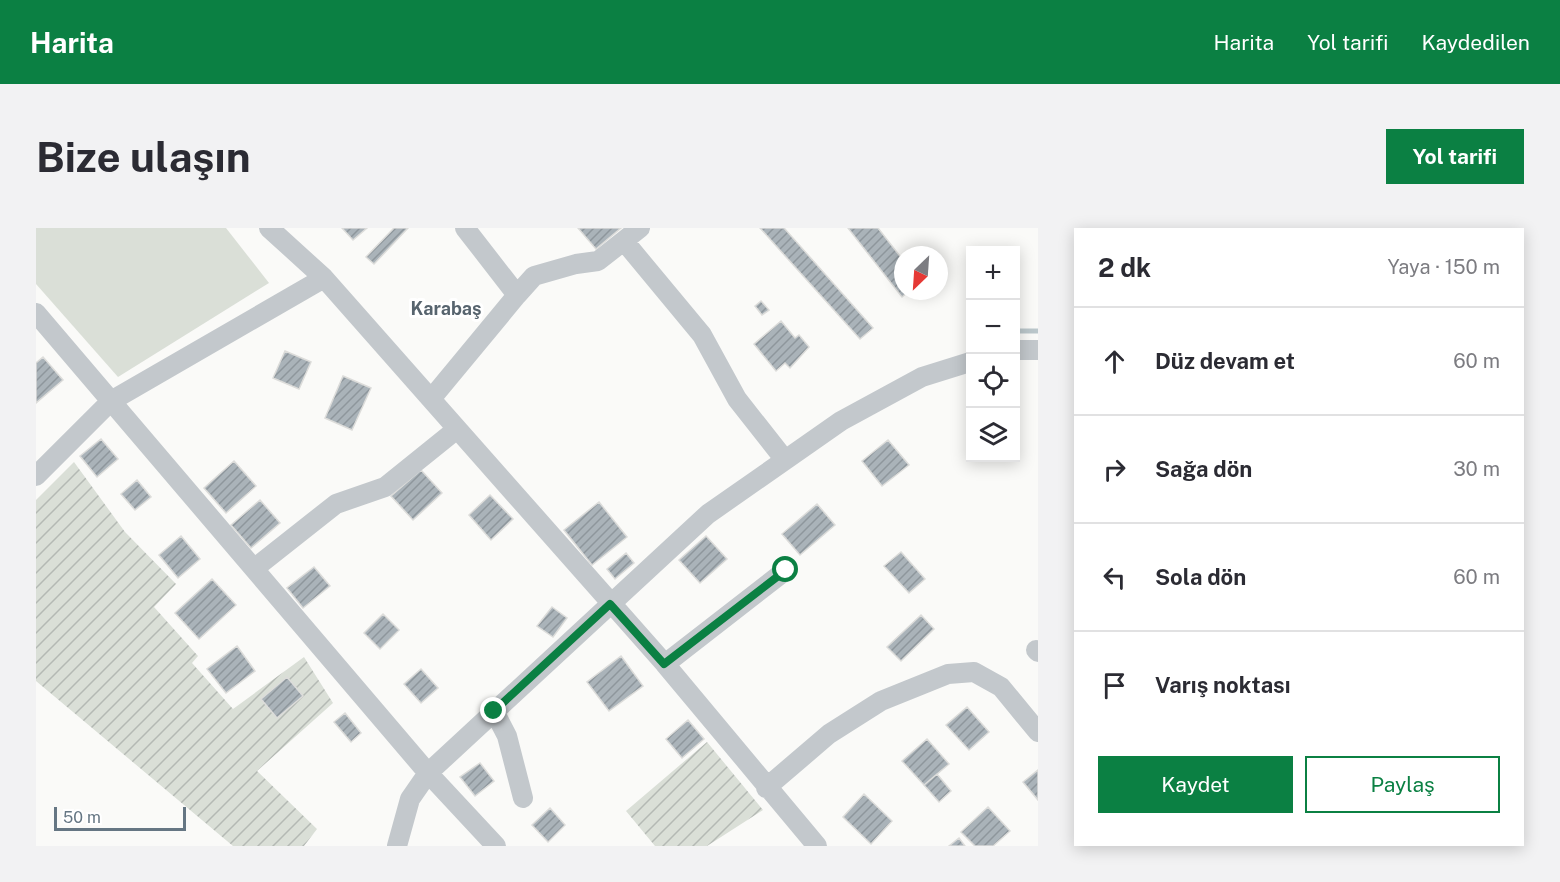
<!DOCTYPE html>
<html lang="tr">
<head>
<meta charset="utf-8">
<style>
	:root { --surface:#fff; --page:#f2f2f3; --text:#2b2b33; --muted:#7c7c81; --line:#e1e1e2; --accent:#0b8043 }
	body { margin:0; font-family:"Public Sans",sans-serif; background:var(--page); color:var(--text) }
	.controls { position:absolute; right:18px; top:18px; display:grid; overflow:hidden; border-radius:0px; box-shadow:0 3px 15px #0003 }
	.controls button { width:54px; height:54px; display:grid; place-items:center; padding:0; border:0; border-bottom:2px solid var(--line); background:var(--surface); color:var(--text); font:30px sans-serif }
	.compass { position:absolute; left:858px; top:18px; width:54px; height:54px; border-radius:50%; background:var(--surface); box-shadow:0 3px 15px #0003; rotate:205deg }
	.scale { position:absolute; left:18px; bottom:15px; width:132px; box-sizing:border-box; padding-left:6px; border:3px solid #657683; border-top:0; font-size:16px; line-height:21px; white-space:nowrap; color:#657683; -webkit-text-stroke:4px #fff; paint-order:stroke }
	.stop { position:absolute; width:18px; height:18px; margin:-14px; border:4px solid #0b8043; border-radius:50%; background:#fff }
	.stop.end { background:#0b8043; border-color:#fff; box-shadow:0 2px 6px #0008 }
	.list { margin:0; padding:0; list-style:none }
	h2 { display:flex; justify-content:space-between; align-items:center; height:78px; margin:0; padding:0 24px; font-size:26px }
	h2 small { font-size:20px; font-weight:400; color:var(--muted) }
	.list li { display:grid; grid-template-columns:39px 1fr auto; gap:18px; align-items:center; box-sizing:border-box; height:108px; padding:0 24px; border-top:2px solid var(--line) }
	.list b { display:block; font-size:22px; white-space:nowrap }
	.list em { font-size:20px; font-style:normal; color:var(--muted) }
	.actions { display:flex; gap:12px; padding:18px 24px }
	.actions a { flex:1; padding:14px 0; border:2px solid var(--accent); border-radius:0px; text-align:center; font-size:21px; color:var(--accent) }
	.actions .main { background:var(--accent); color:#fff }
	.icon { flex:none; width:33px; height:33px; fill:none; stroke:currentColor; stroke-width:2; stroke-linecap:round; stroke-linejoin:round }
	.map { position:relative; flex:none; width:1002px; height:618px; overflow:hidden; border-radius:0px }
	header { display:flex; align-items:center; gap:36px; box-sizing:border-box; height:84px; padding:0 30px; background:var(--accent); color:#fff }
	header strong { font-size:28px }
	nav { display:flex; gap:33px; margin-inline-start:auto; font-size:21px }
	.intro { display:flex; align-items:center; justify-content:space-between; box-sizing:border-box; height:144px; padding:0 36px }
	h1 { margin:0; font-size:42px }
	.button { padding:15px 27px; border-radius:0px; background:var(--accent); color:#fff; font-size:21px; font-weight:700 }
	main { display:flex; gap:36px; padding:0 36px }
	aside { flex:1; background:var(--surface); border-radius:0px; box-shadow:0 3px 15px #0003 }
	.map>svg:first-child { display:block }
</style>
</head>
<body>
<header>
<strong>Harita</strong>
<nav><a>Harita</a><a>Yol tarifi</a><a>Kaydedilen</a></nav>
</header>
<div class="intro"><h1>Bize ulaşın</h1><a class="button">Yol tarifi</a></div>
<main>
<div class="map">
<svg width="1002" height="618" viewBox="0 0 1002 618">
	<defs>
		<pattern id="garden-furrows" width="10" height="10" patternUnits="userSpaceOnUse" patternTransform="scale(1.5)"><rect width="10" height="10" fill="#dadfd7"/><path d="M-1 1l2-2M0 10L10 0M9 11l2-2" fill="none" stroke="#b4b9b4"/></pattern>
		<pattern id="building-hatch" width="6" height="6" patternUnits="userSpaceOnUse" patternTransform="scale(1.5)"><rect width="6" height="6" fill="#aab3b9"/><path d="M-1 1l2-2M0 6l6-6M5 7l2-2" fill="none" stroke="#8e969c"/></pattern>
	</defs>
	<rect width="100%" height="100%" fill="#fafaf8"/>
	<path fill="#dadfd7" d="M0,0H190L233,55L82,149L0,56Z"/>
	<path fill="url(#garden-furrows)" d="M38,234L89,304L140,356L118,379L162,428L156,435L197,481L268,429L297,475L221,543L281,601L268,618H197L0,453V272Z
		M671,514L727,582L671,618H619L590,583Z"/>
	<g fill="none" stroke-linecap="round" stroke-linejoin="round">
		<path stroke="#bbc7cb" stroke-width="5" d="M982,103H1002"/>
	</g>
	<path fill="url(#building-hatch)" stroke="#dcdcda" stroke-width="1.5" d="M306,0H331L317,12Z
		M358,0H372L338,36L330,29Z
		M542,0H585L560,21Z
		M724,0H748L837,100L824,111Z
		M812,0H842L867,32V63H873L866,69Z
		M725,73L733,82L726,87L719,78Z
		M745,93L759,110L763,107L773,119L754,140L749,135L740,143L718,116Z
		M249,123L275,134L263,161L237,150Z
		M7,129L27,152L0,175V135Z
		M307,148L335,160L316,202L289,190Z
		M65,211L82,231L61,249L44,228Z
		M852,212L873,237L846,258L826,233Z
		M198,233L220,258L190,285L168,260Z
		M385,242L406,265L377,292L355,268Z
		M101,252L115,269L99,282L85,266Z
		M454,267L477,291L455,312L433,287Z
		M224,272L244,295L215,320L195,297Z
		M563,274L591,309L556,337L528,302Z
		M781,276L799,297L764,327L746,306Z
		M145,308L164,331L142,350L123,327Z
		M670,308L691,331L664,355L643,332Z
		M865,324L889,351L873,365L848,338Z
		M590,325L598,335L579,351L571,341Z
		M278,339L294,358L267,380L251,360Z
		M176,351L200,377L163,411L139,385Z
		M516,379L531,390L517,409L501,398Z
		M347,386L363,402L344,421L328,405Z
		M885,387L898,401L865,433L851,419Z
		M201,418L219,443L190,465L171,441Z
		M585,428L607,458L573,483L551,454Z
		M385,441L402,460L385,475L368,456Z
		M251,449L267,468L241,490L225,471Z
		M931,479L953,504L933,522L910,497Z
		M309,485L325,505L315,514L298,494Z
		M652,492L668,511L646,530L630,511Z
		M891,511L913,536L888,557L866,533Z
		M444,535L458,553L439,568L424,549Z
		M1002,542V572L987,554Z
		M901,546L915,563L903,574L888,557Z
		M828,566L856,593L835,616L807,589Z
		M952,579L974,603L957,618H939L925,604Z
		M514,580L529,597L512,614L496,597Z
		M923,610L929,618H913Z"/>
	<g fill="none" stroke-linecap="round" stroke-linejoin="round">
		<path stroke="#c3c8cc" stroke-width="20" d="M233,0L288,50L629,436L781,618
			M588,13L666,107L701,171L749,232
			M481,67L498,48L540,36L562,33L604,0
			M0,85L392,545L460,618
			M980,122H1002
			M395,171L481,67L429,0
			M0,248L75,173L288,50
			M219,340L300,276L349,259L421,201
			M1000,422L1002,424
			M629,436L750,342
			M458,483L471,508L487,570
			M730,560L793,506L845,473L912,446L938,444L965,459L1002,504
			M361,618L374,571L392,545L672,286L805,193L886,149L934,134"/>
	</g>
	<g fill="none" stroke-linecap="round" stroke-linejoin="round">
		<path stroke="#0b8043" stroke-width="8" d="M458,483L574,376L628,436L750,342"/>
	</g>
	<g text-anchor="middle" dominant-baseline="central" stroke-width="6" stroke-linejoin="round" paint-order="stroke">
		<g font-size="18" font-weight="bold" fill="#57646e" stroke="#fff">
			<text x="410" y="80">Karabaş</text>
		</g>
	</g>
</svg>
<div class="controls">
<button>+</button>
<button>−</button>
<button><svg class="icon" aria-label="locate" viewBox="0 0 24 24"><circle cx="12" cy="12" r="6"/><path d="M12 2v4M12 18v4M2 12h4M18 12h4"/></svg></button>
<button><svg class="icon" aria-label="layers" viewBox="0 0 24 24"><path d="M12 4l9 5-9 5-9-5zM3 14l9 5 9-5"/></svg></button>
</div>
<svg class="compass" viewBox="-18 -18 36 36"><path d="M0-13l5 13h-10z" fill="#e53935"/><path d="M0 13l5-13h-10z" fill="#7c7c81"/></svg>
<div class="scale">50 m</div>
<div class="stop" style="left:750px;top:342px"></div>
<div class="stop end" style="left:458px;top:483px"></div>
</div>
<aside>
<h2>2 dk<small>Yaya · 150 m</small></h2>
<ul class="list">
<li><svg class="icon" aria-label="ahead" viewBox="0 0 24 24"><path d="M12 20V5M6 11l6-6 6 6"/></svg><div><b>Düz devam et</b></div><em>60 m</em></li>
<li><svg class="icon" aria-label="right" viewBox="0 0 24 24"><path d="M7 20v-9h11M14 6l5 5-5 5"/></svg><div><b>Sağa dön</b></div><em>30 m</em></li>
<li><svg class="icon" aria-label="left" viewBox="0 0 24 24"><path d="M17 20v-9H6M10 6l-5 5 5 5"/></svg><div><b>Sola dön</b></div><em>60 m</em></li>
<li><svg class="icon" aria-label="arrive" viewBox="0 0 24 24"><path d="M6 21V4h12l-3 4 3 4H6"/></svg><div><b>Varış noktası</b></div></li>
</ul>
<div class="actions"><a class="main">Kaydet</a><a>Paylaş</a></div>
</aside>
</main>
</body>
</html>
